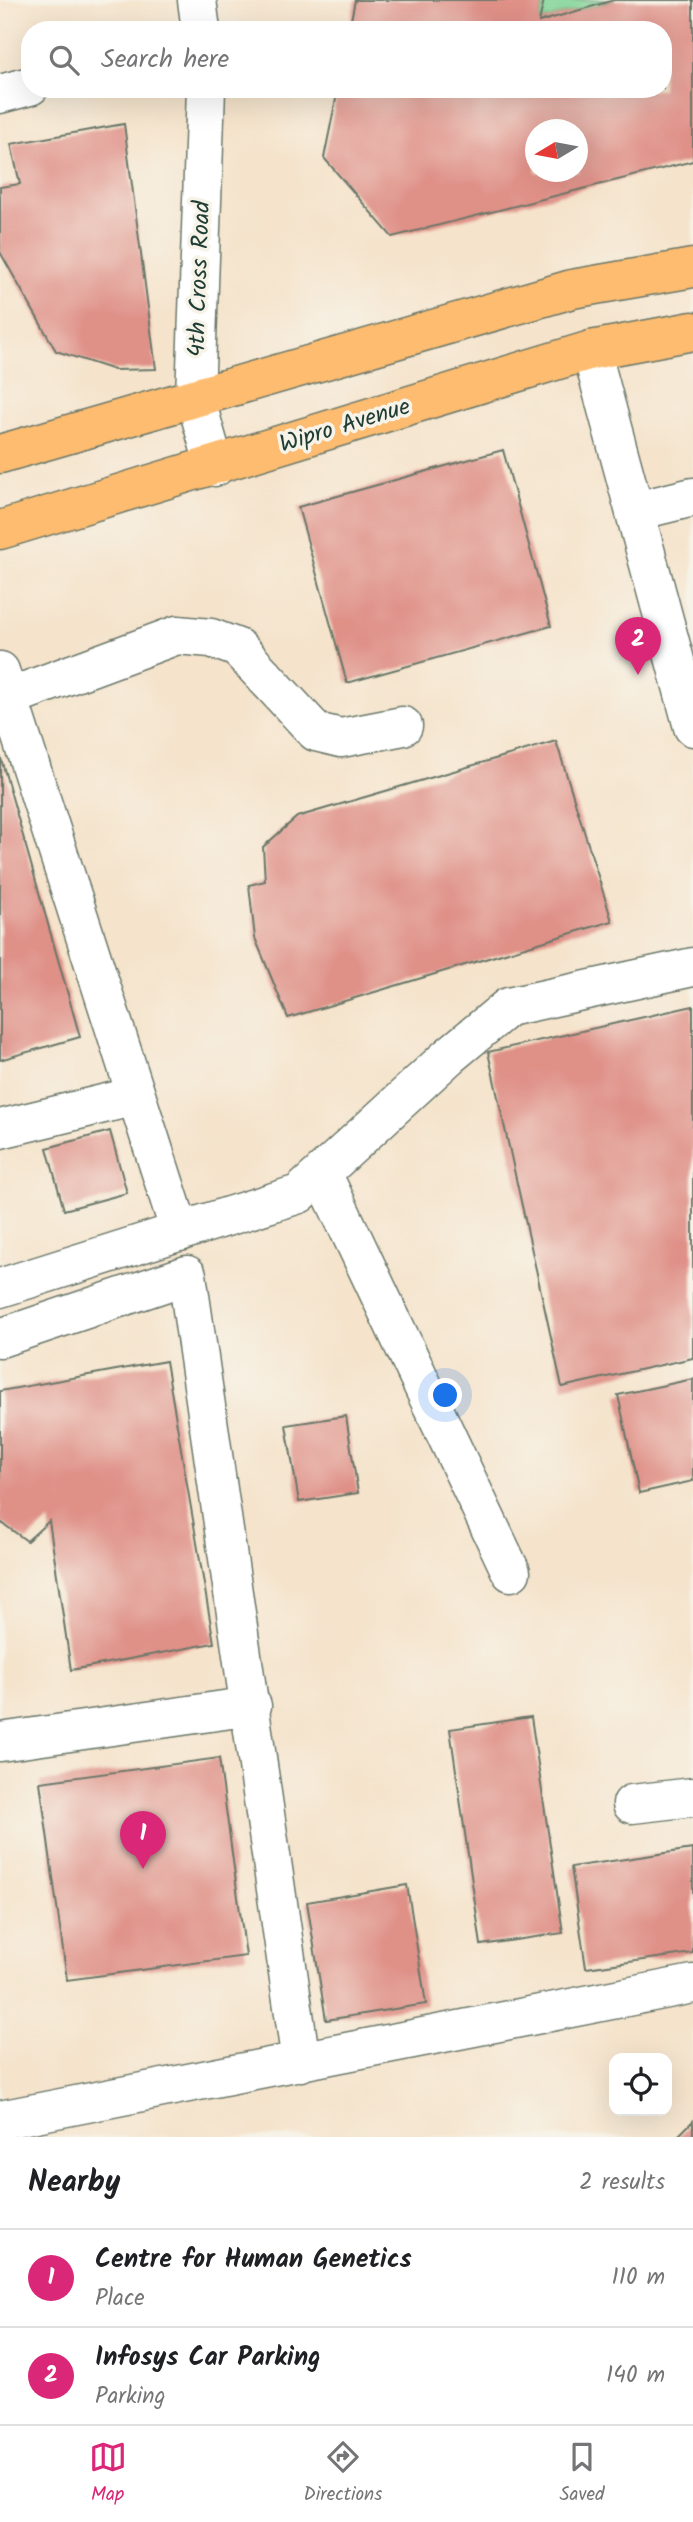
<!DOCTYPE html>
<html lang="en">
<head>
<meta charset="utf-8">
<style>
	:root { --surface:#fff; --page:#f6f6f6; --text:#202124; --muted:#757577; --line:#e0e0e0; --accent:#db2777 }
	body { margin:0; font-family:Kalam,sans-serif; background:var(--page); color:var(--text) }
	.controls { position:absolute; right:21px; bottom:21px; display:grid; overflow:hidden; border-radius:14px; box-shadow:0 7px 28px #0002 }
	.controls button { width:63px; height:63px; display:grid; place-items:center; padding:0; border:0; border-bottom:2px solid var(--line); background:var(--surface); color:var(--text); font:35px sans-serif }
	.compass { position:absolute; left:525px; top:119px; width:63px; height:63px; border-radius:50%; background:var(--surface); box-shadow:0 7px 28px #0002; rotate:260deg }
	.you { position:absolute; left:446px; top:1396px; width:24px; height:24px; margin:-18px; border:5px solid #fff; border-radius:50%; background:#1a73e8; box-shadow:0 0 0 10px #1a73e833 }
	.badge { display:grid; place-items:center; width:46px; height:46px; border-radius:50%; background:var(--accent); color:#fff; font-size:23px; font-weight:700 }
	.pin { position:absolute; translate:-50% -58px; filter:drop-shadow(0 2px 4px #0008) }
	.pin::after { content:''; position:absolute; top:37px; width:24px; height:21px; background:inherit; clip-path:polygon(0 0,100% 0,50% 100%) }
	.list { margin:0; padding:0; list-style:none }
	h2 { display:flex; justify-content:space-between; align-items:center; height:91px; margin:0; padding:0 28px; font-size:30px }
	h2 small { font-size:23px; font-weight:400; color:var(--muted) }
	.list li { display:grid; grid-template-columns:46px 1fr auto; gap:21px; align-items:center; box-sizing:border-box; height:98px; padding:0 28px; border-top:2px solid var(--line) }
	.list b { display:block; font-size:26px; white-space:nowrap }
	.list p { margin:0; font-size:23px; white-space:nowrap; color:var(--muted) }
	.list em { font-size:23px; font-style:normal; color:var(--muted) }
	.icon { flex:none; width:38px; height:38px; fill:none; stroke:currentColor; stroke-width:2; stroke-linecap:round; stroke-linejoin:round }
	.map { position:relative; flex:none; width:693px; height:2137px; overflow:hidden }
	.search { position:absolute; background:var(--surface); box-shadow:0 7px 28px #0002; left:21px; right:21px; top:21px; height:77px; display:flex; align-items:center; gap:18px; box-sizing:border-box; padding:0 24px; border-radius:28px; color:var(--muted); font-size:26px }
	.sheet { height:287px; background:var(--surface) }
	nav { display:flex; justify-content:space-around; align-items:center; box-sizing:border-box; height:98px; border-top:2px solid var(--line); background:var(--surface); font-size:19px; color:var(--muted) }
	nav a { display:grid; justify-items:center; gap:4px }
	nav .on { color:var(--accent) }
	.map>svg:first-child { display:block }
</style>
</head>
<body>
<div class="map">
<svg width="693" height="2137" viewBox="0 0 693 2137">
	<rect width="100%" height="100%" fill="#f7f3e8"/>
	<filter id="ink" filterUnits="userSpaceOnUse"><feTurbulence type="fractalNoise" baseFrequency=".0143" numOctaves="2"/><feDisplacementMap in="SourceGraphic" scale="14" xChannelSelector="R" yChannelSelector="G"/><feConvolveMatrix kernelMatrix="1 2 1 2 8 2 1 2 1" color-interpolation-filters="sRGB"/></filter>
	<filter id="wash" filterUnits="userSpaceOnUse"><feTurbulence type="fractalNoise" baseFrequency=".00686" numOctaves="4" result="noise"/><feDisplacementMap in="SourceGraphic" scale="28" xChannelSelector="R" yChannelSelector="G"/><feGaussianBlur stdDeviation="1.57" result="paint"/><feColorMatrix in="noise" values="0 0 0 0 0 0 0 0 0 0 0 0 0 0 0 0 0 1.4 0 .05"/><feComposite in="paint" operator="in"/></filter>
	<g filter="url(#wash)">
		<rect width="100%" height="100%" fill="#f5e3cb"/>
		<path fill="#80d497" stroke="#508866" stroke-width="2" d="M544,0H614L539,22Z"/>
		<g id="blocks">
			<path fill="#df9087" fill-rule="evenodd" d="M355,0H544L539,22L614,0H693V161L392,237L324,158L338,89H663V30H349ZM536,130H578V172H536Z
				M124,124L156,369L114,370L56,351L0,252V187L20,184L11,144Z
				M503,450L551,626L347,683L298,507Z
				M556,741L612,921L288,1018L255,938L249,885L265,881L263,847L297,817Z
				M0,755L80,1037L0,1060Z
				M693,1006V1358L562,1387L488,1052Z
				M110,1131L127,1193L64,1210L47,1148Z
				M166,1361L214,1643L71,1670L49,1521L27,1541L2,1523L0,1526V1391Z
				M693,1379V1481L639,1493L618,1395Z
				M346,1416L358,1493L299,1502L286,1425Z
				M531,1717L563,1933L481,1945L450,1729Z
				M219,1758L246,1956L67,1980L40,1782Z
				M693,1849V1953L586,1968L571,1867Z
				M407,1885L426,2004L326,2020L307,1902Z
				M693,2121V2137H677Z"/>
		</g>
	</g>
	<g filter="url(#ink)">
		<use href="#blocks" fill-opacity="0" stroke="#6a7769" stroke-width="2"/>
		<g fill="none" stroke-linecap="round" stroke-linejoin="round">
			<defs>
				<path id="minor" d="M197,0L201,30
					M206,89L195,397L215,467
					M0,94L30,86
					M591,350L693,727
					M636,511L693,497
					M0,671L180,1232
					M7,698L177,635L211,638L238,648L316,732L341,738L403,726
					M0,1129L136,1096
					M322,1173L511,1572
					M0,1288L299,1194L449,1056L508,1007L693,967
					M0,1338L187,1275L301,2062
					M0,1742L252,1706
					M632,1804L693,1797
					M0,2120L693,1984"/>
				<path id="major" d="M0,454L572,289L693,268
					M0,530L591,350L693,331"/>
			</defs>
			<use href="#minor" stroke="#6a7769" stroke-width="41"/>
			<use href="#major" stroke="#6a7769" stroke-width="41"/>
			<use href="#minor" stroke="#fff" stroke-width="38"/>
			<use href="#major" stroke="#fdbc70" stroke-width="38"/>
		</g>
	</g>
	<g text-anchor="middle" dominant-baseline="central" stroke-width="7" stroke-linejoin="round" paint-order="stroke">
		<g font-size="24" fill="#1f3d34" stroke="#f7f3e8">
			<text transform="translate(200 279) rotate(-88)">4th Cross Road</text>
			<text transform="translate(345 426) rotate(-17)">Wipro Avenue</text>
		</g>
	</g>
</svg>
<div class="controls">
<button><svg class="icon" aria-label="locate" viewBox="0 0 24 24"><circle cx="12" cy="12" r="6"/><path d="M12 2v4M12 18v4M2 12h4M18 12h4"/></svg></button>
</div>
<svg class="compass" viewBox="-18 -18 36 36"><path d="M0-13l5 13h-10z" fill="#e53935"/><path d="M0 13l5-13h-10z" fill="#757577"/></svg>
<div class="you"></div>
<div class="pin badge" style="left:143px;top:1869px">1</div>
<div class="pin badge" style="left:638px;top:675px">2</div>
<div class="search"><svg class="icon" aria-label="search" viewBox="0 0 24 24"><circle cx="10" cy="10" r="6"/><path d="M15 15l6 6"/></svg>Search here</div>
</div>
<section class="sheet">
<h2>Nearby<small>2 results</small></h2>
<ul class="list">
<li><span class="badge">1</span><div><b>Centre for Human Genetics</b><p>Place</p></div><em>110 m</em></li>
<li><span class="badge">2</span><div><b>Infosys Car Parking</b><p>Parking</p></div><em>140 m</em></li>
</ul>
</section>
<nav>
<a class="on"><svg class="icon" aria-label="map" viewBox="0 0 24 24"><path d="M3 6l6-2 6 2 6-2v14l-6 2-6-2-6 2zM9 4v14M15 6v14"/></svg>Map</a>
<a><svg class="icon" aria-label="directions" viewBox="0 0 24 24"><path d="M12 3l9 9-9 9-9-9zM9 14v-3h6M13 9l2 2-2 2"/></svg>Directions</a>
<a><svg class="icon" aria-label="saved" viewBox="0 0 24 24"><path d="M7 4h10v16l-5-4-5 4z"/></svg>Saved</a>
</nav>
</body>
</html>
